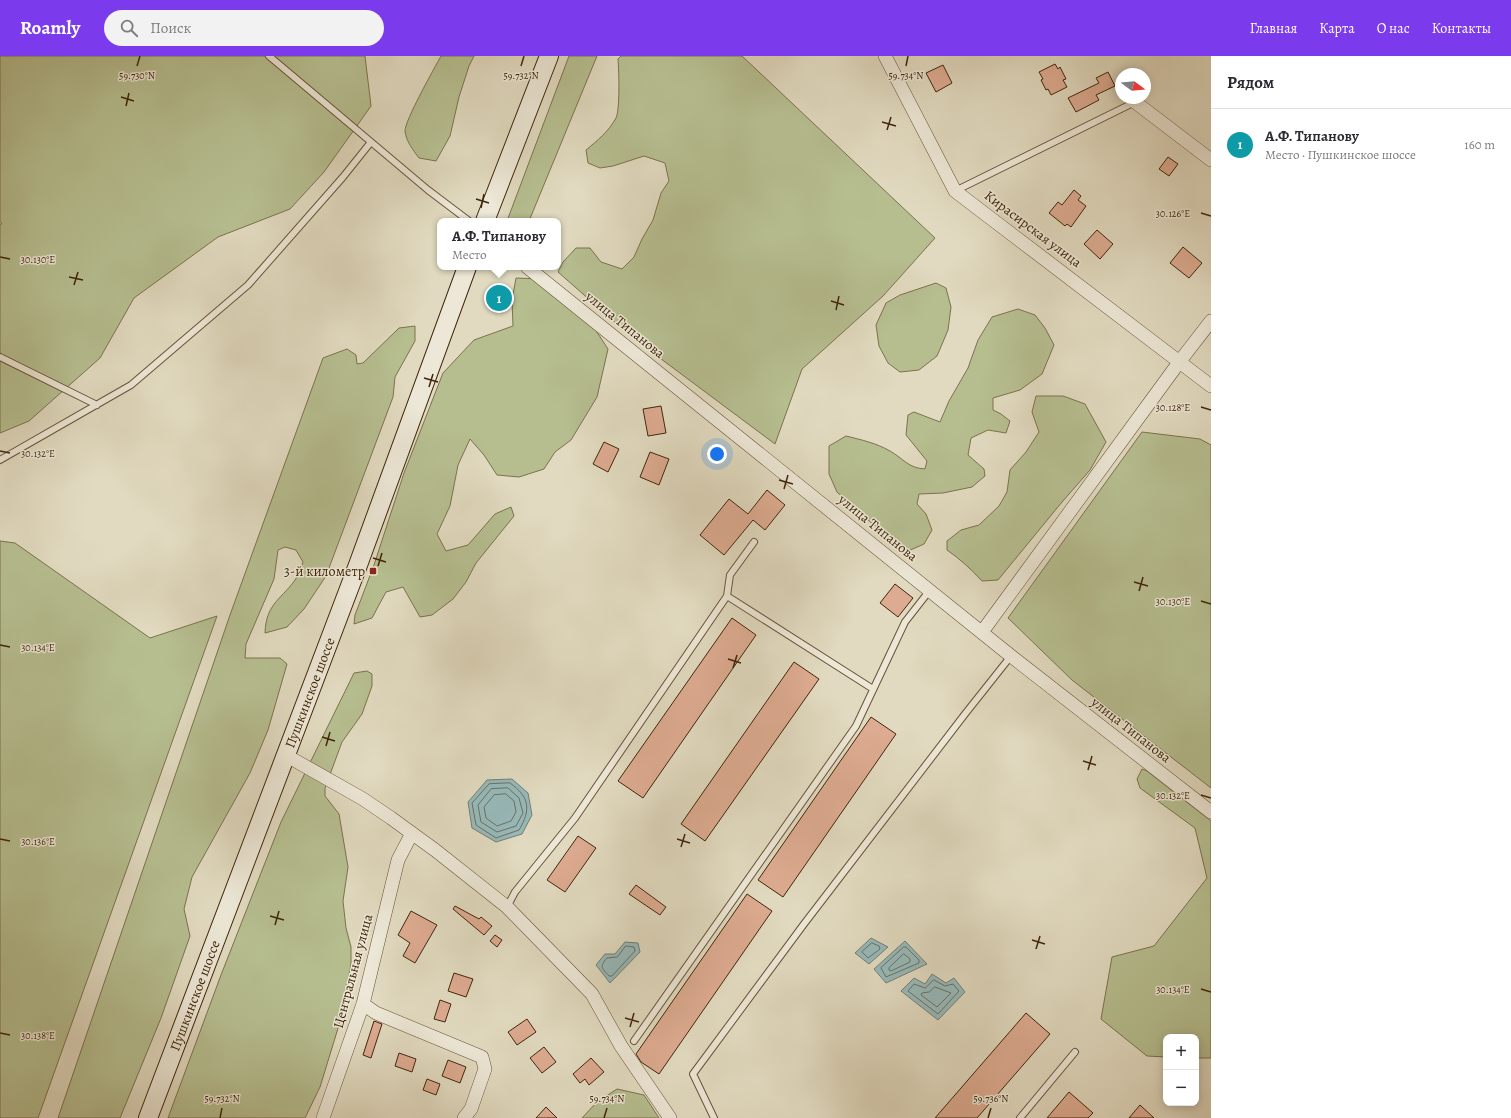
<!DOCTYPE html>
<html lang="ru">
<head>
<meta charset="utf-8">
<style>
	:root { --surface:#fff; --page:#f2f2f3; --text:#2b2b33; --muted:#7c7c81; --line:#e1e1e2; --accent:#7c3aed }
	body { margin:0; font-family:Alegreya,serif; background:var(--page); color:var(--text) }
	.controls { position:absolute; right:12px; bottom:12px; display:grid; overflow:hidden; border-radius:8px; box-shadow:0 2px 10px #0003 }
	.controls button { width:36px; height:36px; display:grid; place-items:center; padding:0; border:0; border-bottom:1px solid var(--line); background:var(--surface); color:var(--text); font:20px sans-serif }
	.compass { position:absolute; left:1115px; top:12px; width:36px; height:36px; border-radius:50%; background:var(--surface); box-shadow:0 2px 10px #0003; rotate:106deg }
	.you { position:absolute; left:717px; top:398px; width:14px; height:14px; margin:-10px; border:3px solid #fff; border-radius:50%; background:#1a73e8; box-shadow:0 0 0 6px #1a73e833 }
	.badge { display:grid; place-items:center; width:26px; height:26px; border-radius:50%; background:var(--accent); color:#fff; font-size:13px; font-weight:700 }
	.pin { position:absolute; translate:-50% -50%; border:2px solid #fff; box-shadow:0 1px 4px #0006 }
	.popup { position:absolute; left:437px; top:162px; width:124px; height:52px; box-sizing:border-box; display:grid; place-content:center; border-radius:8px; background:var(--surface); filter:drop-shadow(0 1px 3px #0005); font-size:13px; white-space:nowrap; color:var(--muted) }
	.popup b { font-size:15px; color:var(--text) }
	.popup::after { content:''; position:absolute; left:50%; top:100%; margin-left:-8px; border:8px solid transparent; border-top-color:var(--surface) }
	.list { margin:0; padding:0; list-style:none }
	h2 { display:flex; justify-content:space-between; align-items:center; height:52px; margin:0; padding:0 16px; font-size:17px }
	h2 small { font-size:13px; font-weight:400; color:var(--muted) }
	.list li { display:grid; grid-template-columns:26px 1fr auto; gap:12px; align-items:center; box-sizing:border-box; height:72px; padding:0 16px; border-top:1px solid var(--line) }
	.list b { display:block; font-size:15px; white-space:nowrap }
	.list p { margin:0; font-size:13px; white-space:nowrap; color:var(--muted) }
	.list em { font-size:13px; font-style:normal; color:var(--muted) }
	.icon { flex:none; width:22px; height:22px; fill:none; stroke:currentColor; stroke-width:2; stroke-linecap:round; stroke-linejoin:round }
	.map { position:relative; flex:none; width:1211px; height:1062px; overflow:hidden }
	header { display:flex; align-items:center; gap:24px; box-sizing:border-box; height:56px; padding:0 20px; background:var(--accent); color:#fff }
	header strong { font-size:19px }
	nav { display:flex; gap:22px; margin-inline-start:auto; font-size:14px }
	.search { width:280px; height:36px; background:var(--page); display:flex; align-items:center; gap:10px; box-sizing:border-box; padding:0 14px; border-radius:22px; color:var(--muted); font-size:15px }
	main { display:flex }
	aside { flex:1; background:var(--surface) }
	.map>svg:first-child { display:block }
</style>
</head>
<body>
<header>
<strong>Roamly</strong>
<div class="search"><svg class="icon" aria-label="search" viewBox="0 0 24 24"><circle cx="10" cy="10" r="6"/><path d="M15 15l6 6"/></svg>Поиск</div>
<nav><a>Главная</a><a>Карта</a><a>О нас</a><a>Контакты</a></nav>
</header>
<main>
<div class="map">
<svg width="1211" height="1062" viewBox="0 0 1211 1062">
	<rect width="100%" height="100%" fill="#e1dac0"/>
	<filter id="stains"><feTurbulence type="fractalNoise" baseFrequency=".005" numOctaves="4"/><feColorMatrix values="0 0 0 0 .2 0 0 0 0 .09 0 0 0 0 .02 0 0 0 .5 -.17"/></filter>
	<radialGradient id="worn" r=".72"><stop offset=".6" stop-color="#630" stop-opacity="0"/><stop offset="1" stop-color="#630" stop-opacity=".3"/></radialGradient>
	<path fill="#b6be90" stroke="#7c724c" d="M0,0H365L371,50L324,116L290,153L218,181L134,242L100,302L29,365L0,377V168H2L0,165Z
		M441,0H474L469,10L459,41L450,80L436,105L419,102C413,94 406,85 405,75C405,64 434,13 441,0Z
		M569,0H597L529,165H507Z
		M621,0H742L935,182L883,240L802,313L775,388L633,282L558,216L563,206L576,192H590L601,206L622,213L634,201L642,183L653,164L661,137L669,125L665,107L644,100L613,110L600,112L588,107L586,94C597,85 609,75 616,62C620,54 619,15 618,3Z
		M516,222L541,223L593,270L608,293L597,341L571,384L555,396L544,413L519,421L497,419L484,399L470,383L458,409L450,450L437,478L446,495L468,489L495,458L511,451L514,460L476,507L466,526L453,543L432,559L420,561L403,531L386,536L372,562L354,568L355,559L374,509L404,417L443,317L474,284L513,270L512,244Z
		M936,227L946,232L951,251L948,274L937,300L919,314L900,316L888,307L879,290L876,269L886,247L900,239Z
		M1018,253L1035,259L1045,272L1054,289L1042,318L1020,334L993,342V354L1001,358L1010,365L1006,377L988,374L971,382L968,399L984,413L985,420L972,431L943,437L919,438L917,448L926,458L932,474L924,488L908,495L864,461L837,436L829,418V390L846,380C862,384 876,387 890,395C904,403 908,412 925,413L927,405L906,379L908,359L914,356L940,366L949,345L968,312L978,284L992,261Z
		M415,270V285L395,321L393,341L326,520L304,553L287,571L265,577C266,546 283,543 297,521C300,516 301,511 303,506L296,494L285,491L278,494L274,523L246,588L245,602H280L287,608L268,674L250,717L192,821L184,853L190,880L161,962L120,1062H58L230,559L323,302L347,293L356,299L357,308L363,307L399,272Z
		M1036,340H1063L1085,348L1106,386L1090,414L1062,446L998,524L982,525C971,513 960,503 947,494V485L961,474L979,469L999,450L1007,436L1010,414L1026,396L1039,376L1032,356Z
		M1142,376L1200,383L1211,389V732L1072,624L1008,562Z
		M0,485L15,487L150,582L217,560L38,1062H0Z
		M367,615L372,618V630L362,658L342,686L325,732V740L339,758L348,811L343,845L346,872L351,891V908L339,969L320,1031L305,1062H168L221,919L281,766L354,617Z
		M1142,713L1147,715L1211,765V1002H1196V981H1166V1001L1147,1000L1101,963L1112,901L1154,890L1207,822L1195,772L1140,732L1137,723Z
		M617,1033L644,1039L659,1062H582L597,1046Z"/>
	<path fill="#97b9ba" stroke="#757e73" d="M512,723L528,737L532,759L522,778L496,786L472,772L468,746L487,724Z
		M871,882L888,891L869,908L855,897Z
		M905,885L927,908L886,927L874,913Z
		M625,886L638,887L640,896L610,927L596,909L605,898H615Z
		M932,918L946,927L954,922L965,936L938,964L901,935L914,922L925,928Z"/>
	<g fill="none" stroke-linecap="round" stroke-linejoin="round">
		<path stroke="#6c7062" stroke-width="1" d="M510,727C530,741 531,754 519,774L496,782L476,769L472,747L489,728Z
			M508,732L519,742L523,757L516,770L497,776L481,766L478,749L491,733Z
			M506,738L514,745L516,756L511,765L497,770L486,762L484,751L494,739Z
			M872,887L879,890L880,893L868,902L862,896Z
			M626,890L634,891L635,895L612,920H609C602,912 599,911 607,902L617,901Z
			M904,891H906L919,904V907L886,921L881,912Z
			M904,898L910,903V906L891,915L889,914V912Z
			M934,924L945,930L953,928L959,935L938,958L908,935L914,928L925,932Z
			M935,931L951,937L937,951L921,939L922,937L929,936Z"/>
	</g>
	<path fill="#ddab91" stroke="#412609" d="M1055,8L1058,13L1060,11L1066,23L1063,24L1067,31L1051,39L1048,33L1046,34L1041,24L1043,23L1039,16Z
		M943,9L952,27L936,36L926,17Z
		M1108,16L1115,30L1096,39L1099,44L1076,56L1068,42L1099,27L1096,22Z
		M1168,101L1178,108L1169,120L1159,113Z
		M1074,134L1081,140L1078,144L1086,150L1071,171L1067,168L1065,170L1049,157L1058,146L1062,149Z
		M1097,174L1113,188L1100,203L1084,188Z
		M1183,191L1202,207L1189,222L1170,207Z
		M661,350L666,377L648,380L643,353Z
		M604,386L619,393L608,416L593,408Z
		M650,396L669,403L659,429L640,421Z
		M767,434L785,449L765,474L753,464L724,499L700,479L729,443L748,458Z
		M895,528L913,542L898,561L880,547Z
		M732,562L756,579L643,742L618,725Z
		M794,606L819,623L705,785L681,768Z
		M871,661L896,678L783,841L758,824Z
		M578,780L596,792L565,836L547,824Z
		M636,829L666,851L660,859L629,838Z
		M747,838L772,855L659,1018L641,1006L636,998Z
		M455,850L479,863L481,861L492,870L484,879L453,853Z
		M411,855L437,869L415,907L403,900L410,887L398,879Z
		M495,879L502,884L497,891L490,885Z
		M454,917L473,923L466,941L448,935Z
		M440,944L451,948L445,966L434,963Z
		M1026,957L1050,978L977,1062H935Z
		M527,963L536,976L517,989L508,976Z
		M374,965L382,968L371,1002L363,999Z
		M544,991L556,1006L542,1017L530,1002Z
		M399,997L416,1003L412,1016L395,1010Z
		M591,1002L604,1016L589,1029L585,1023L580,1027L573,1018Z
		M448,1004L466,1011L460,1027L442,1020Z
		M427,1023L440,1028L436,1039L423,1034Z
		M1069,1036L1093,1057L1088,1062H1047Z
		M1140,1049L1154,1062H1129Z
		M546,1051L557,1062H536Z"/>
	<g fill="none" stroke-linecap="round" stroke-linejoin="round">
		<defs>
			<path id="service" d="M269,0L428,134L469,165
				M955,135L1135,46
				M0,301L97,349
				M0,404L131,329L248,229L343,121L371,86
				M727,540L873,633
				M507,851L515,836L575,762L727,540L730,519L754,486
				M634,985L856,670L905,566L930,534
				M714,1062L693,1018L804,868L965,658L1011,600
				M1020,1062L1075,996"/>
			<path id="minor" d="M885,0L955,135L1211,330
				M1135,46L1211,104
				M527,211L1011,600L1211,756
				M982,576L1180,305L1211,265
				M287,700L363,743L391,762L435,794L507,851L592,938L621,990L670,1062
				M363,948L376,957L482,1001L485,1013L471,1053L464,1062
				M323,1062L363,948L398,804L412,777"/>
			<g id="secondary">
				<path d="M485,165L549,0"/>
				<path id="s1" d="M148,1062L358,509L467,211"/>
			</g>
		</defs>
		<use href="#service" stroke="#695337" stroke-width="8"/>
		<use href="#minor" stroke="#695337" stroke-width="14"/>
		<use href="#secondary" stroke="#412609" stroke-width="20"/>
		<use href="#service" stroke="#ece7d6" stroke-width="6"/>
		<use href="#minor" stroke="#ece7d6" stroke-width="13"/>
		<use href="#secondary" stroke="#ece7d6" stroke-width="18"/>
	</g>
	<path fill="none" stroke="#412609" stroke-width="1.5" d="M137,10L140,0M521,10L524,0M906,10L908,0M121,41L134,45M126,50L129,37M882,66L896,70M887,74L891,61M476,143L489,147M481,152L484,138M1201,157L1211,160M0,201L10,203M69,221L83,224M74,229L78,216M831,245L844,249M836,254L839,240M424,322L438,326M429,331L433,318M1201,351L1211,354M0,395L10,397M779,424L793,428M784,433L788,419M373,502L386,506M378,510L382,497M1134,526L1148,530M1139,535L1143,521M1201,545L1211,548M0,589L10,591M728,603L741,607M733,612L737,599M322,681L335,685M326,690L330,676M1083,705L1096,709M1088,714L1092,700M1201,739L1211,742M0,783L10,785M677,783L690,787M681,791L685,778M270,860L284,864M275,869L279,855M1032,884L1045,888M1036,893L1040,880M1201,933L1211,936M625,962L639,966M630,971L634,957M0,977L10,979M220,1062L222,1052M604,1062L607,1052M988,1062L991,1052"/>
	<rect fill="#8f2418" stroke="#ece7d6" stroke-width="1.5" x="369" y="511" width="8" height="8" rx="2"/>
	<g text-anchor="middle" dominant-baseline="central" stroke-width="3" stroke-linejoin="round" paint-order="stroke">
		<g font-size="14" fill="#412609" stroke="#ece7d6">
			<text transform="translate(1033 173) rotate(37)">Кирасирская улица</text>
			<text transform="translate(625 269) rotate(39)">улица Типанова</text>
			<text transform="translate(878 472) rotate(39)">улица Типанова</text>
			<text stroke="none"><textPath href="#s1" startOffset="455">Пушкинское шоссе</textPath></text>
			<text transform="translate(1131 674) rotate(38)">улица Типанова</text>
			<text transform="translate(353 915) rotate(-75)">Центральная улица</text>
			<text stroke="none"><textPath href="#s1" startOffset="131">Пушкинское шоссе</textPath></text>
		</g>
		<g font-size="14" fill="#412609" stroke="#ece7d6" text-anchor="end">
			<text x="365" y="515">3-й километр</text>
		</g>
	</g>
	<g font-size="10" text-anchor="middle" fill="#412609" stroke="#ece7d6" stroke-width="3" stroke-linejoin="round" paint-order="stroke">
		<text x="137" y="23">59.730°N</text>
		<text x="521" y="23">59.732°N</text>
		<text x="906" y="23">59.734°N</text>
		<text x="1173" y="161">30.126°E</text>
		<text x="38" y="207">30.130°E</text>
		<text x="1173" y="355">30.128°E</text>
		<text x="38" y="401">30.132°E</text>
		<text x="1173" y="549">30.130°E</text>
		<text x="38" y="595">30.134°E</text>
		<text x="1173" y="743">30.132°E</text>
		<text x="38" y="789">30.136°E</text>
		<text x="1173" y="937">30.134°E</text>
		<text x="38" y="983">30.138°E</text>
		<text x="222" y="1046">59.732°N</text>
		<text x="607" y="1046">59.734°N</text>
		<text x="991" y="1046">59.736°N</text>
	</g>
	<rect width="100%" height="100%" filter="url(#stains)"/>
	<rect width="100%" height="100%" fill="url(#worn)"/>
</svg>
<div class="controls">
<button>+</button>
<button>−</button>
</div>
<svg class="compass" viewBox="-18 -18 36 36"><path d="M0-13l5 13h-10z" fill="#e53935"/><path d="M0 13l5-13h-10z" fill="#7c7c81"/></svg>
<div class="you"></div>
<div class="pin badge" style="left:499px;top:242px;background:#0f9aa8">1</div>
<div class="popup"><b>А.Ф. Типанову</b>Место</div>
</div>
<aside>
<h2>Рядом<small></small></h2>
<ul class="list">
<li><span class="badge" style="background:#0f9aa8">1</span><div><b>А.Ф. Типанову</b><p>Место · Пушкинское шоссе</p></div><em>160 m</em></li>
</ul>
</aside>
</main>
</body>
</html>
